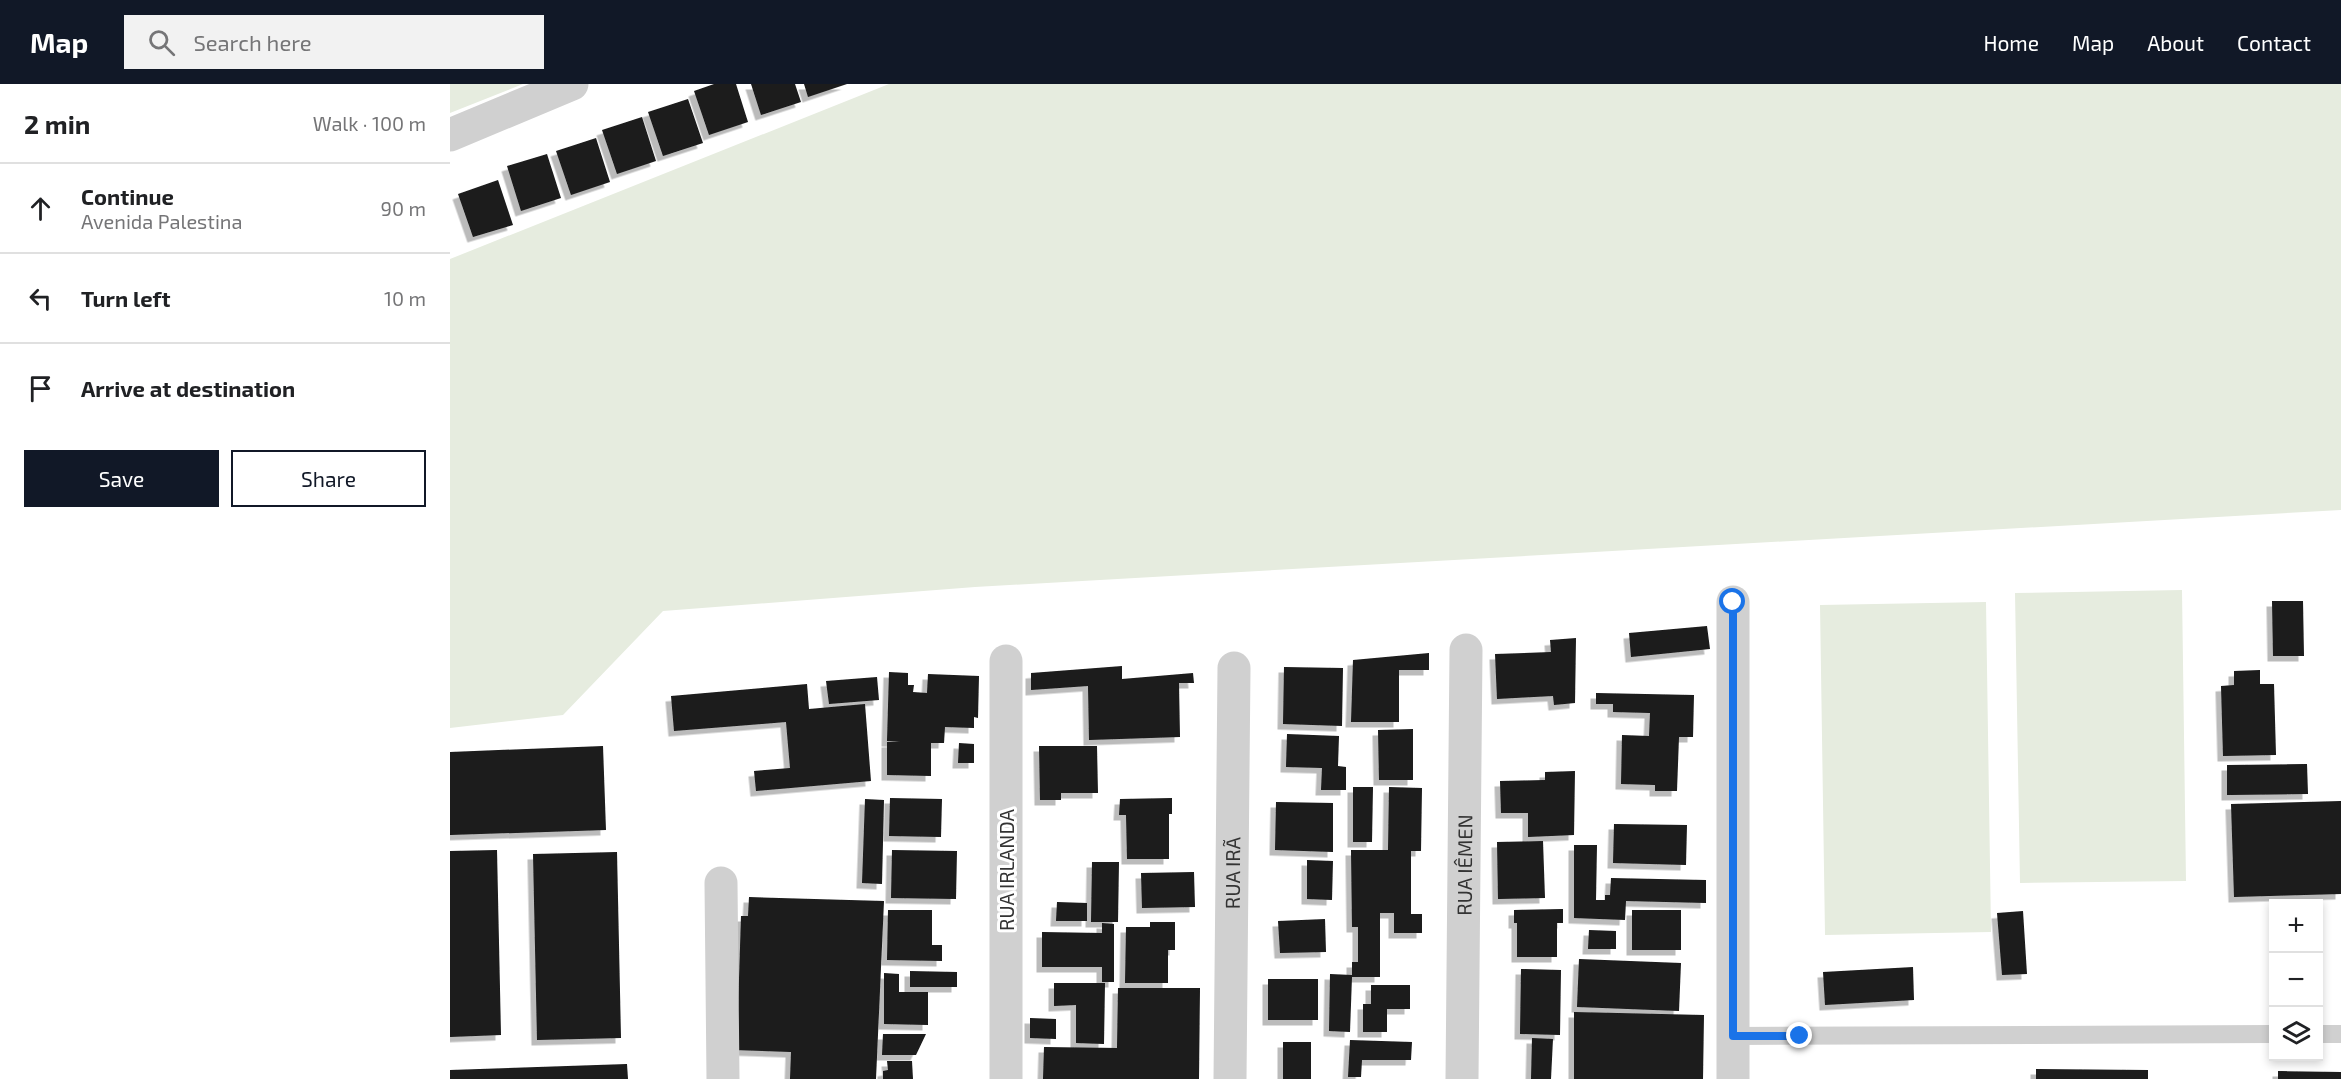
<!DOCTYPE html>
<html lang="en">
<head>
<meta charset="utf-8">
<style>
	:root { --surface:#fff; --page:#f2f2f2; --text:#202124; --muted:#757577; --line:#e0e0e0; --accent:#111827 }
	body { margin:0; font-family:"Exo 2",sans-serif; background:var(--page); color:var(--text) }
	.controls { position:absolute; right:18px; bottom:18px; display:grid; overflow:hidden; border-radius:0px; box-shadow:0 3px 9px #0003 }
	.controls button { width:54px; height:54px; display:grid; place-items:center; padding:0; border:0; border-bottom:2px solid var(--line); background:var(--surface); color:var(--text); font:30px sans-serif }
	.stop { position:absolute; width:18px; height:18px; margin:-14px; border:4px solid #1a73e8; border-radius:50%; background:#fff }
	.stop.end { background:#1a73e8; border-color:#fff; box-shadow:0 2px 6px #0008 }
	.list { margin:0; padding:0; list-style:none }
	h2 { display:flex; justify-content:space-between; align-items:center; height:78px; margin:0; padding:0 24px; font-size:26px }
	h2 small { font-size:20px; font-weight:400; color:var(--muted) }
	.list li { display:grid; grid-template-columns:39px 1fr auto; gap:18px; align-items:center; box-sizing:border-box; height:90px; padding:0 24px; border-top:2px solid var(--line) }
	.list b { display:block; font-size:22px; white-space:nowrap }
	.list p { margin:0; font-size:20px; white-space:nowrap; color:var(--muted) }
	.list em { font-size:20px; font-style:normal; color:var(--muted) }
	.actions { display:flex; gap:12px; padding:18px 24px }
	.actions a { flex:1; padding:14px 0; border:2px solid var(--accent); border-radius:0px; text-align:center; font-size:21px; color:var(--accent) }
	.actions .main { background:var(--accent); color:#fff }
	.icon { flex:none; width:33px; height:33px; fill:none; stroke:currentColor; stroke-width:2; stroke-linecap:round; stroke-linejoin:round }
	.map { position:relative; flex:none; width:1891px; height:995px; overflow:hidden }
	header { display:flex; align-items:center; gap:36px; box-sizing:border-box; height:84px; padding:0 30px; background:var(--accent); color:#fff }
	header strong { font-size:28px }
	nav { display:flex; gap:33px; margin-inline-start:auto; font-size:21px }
	.search { width:420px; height:54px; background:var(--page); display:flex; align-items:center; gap:15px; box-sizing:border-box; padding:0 21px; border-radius:0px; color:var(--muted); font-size:22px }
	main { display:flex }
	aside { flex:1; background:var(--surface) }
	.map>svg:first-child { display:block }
</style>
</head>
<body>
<header>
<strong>Map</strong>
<div class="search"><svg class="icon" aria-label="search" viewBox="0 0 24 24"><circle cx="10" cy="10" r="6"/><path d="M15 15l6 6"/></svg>Search here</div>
<nav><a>Home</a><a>Map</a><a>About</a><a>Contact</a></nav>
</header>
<main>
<aside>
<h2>2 min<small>Walk · 100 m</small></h2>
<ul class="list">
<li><svg class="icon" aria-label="ahead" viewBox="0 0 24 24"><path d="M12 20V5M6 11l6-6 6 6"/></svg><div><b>Continue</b><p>Avenida Palestina</p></div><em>90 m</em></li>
<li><svg class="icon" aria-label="left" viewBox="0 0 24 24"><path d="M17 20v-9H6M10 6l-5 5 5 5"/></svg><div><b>Turn left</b></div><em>10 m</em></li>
<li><svg class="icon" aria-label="arrive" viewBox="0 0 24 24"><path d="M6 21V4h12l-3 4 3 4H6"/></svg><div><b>Arrive at destination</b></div></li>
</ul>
<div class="actions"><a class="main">Save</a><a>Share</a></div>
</aside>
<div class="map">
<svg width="1891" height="995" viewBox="0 0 1891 995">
	<defs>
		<filter id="shadow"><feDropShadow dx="-5.5" dy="5.5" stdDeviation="0" flood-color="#0004"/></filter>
	</defs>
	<rect width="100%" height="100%" fill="#fff"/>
	<path fill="#e6ecdf" d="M0,0H73L0,29Z
		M439,0H1891V426L525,503L213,527L113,631L0,644V175Z
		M1732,506L1736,797L1570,799L1565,509Z
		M1536,518L1541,848L1375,851L1370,521Z"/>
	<path fill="#1a1a1a" filter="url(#shadow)" d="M264,0H286L298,38L259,51L244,7Z
		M301,0H345L351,18L311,31Z
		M354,0H397L358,13Z
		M238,15L253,59L213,72L198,28Z
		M192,33L206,77L167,90L152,46Z
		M146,54L160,98L121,111L106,67Z
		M97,70L111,114L71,127L57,82Z
		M48,96L63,141L23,153L8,110Z
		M1822,517H1853L1854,572H1823Z
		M1257,542L1260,565L1181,573L1179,549Z
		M1126,554L1125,619L1104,621L1103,612L1047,615L1045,570L1101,568L1100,556Z
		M979,569V586H949V638H901L903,576Z
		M672,582V595L743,589L744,599H729L730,653L639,656L638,602L581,606V589Z
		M834,583L893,584L892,642L833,640Z
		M1810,586V600H1824L1826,671L1773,672L1771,602L1784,601V587Z
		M439,588L458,589V601H464L463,608L477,609L478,590L529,592L528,634L524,633V644L495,643L494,659H481V692L437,691V658H450L437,657Z
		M427,593L429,616L379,620L376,597Z
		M357,600L359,625L415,620L421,697L306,707L304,687L340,684L336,638L224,647L221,612Z
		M1146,609L1244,611L1243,653H1229L1227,707H1205V701L1171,700L1172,651L1199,652L1200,629L1163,628V620H1146Z
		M963,645V696H929L928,646Z
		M837,650L889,652L888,682L896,683V706H871L872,684L836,683Z
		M509,659L524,660V679H508Z
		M153,662L156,746L0,751V668Z
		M589,662H647L648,709H611V716H590Z
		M1857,680L1858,710L1777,711V681Z
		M1125,687L1124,751L1078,753V729H1051L1050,697L1095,696V688Z
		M903,703H923L922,758H903Z
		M939,703L972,704L971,767H961V830H972V849H944V829H930V893H902L900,948L879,947L880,890L902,891V878H908V843H902L901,766H938Z
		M440,714L492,715L491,753L439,752Z
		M722,714V730H719V775H677L676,731H669L670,715Z
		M415,715L434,716L432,800L412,799Z
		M1891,717V810L1784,813L1781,720Z
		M826,718L883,719V768L825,766Z
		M1164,740L1237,741L1236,781L1163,779Z
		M1093,757L1095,814L1048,815L1047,758Z
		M1124,761H1147L1146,816H1155V811H1160L1161,794L1256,796V819L1176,817L1175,836L1124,834Z
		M47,766L51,951L0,953V767Z
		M442,766L507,767L506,815L441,814Z
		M167,768L171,954L87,956L83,770Z
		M857,776L883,777L882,816L857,815Z
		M642,778H669L668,838H641Z
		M744,788L745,823L692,824L691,789Z
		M299,813L434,817L426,995H340L341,968L283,966L288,927L291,832H298Z
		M607,818L637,819V837H606Z
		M1113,825V839H1107V873H1067V839H1064V826Z
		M438,826H482V861H492V877L437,876Z
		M1182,826H1231V866H1182Z
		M1573,827L1577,890L1552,891L1547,829Z
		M875,835L876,868L830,869L828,837Z
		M700,838H725V866H718V899H675L676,843H700Z
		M652,839L664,840V898H652V883H592V848L652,849Z
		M1139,846L1166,847V865H1138Z
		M1129,875L1231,879L1229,927L1127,923Z
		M1463,883L1464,916L1375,921L1373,888Z
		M1071,885L1111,886L1110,951L1070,950Z
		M460,887L507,888V903H460Z
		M434,889L449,890V908H478V941L434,940Z
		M818,895H868V936H818Z
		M604,899H655L654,960L626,959V921L604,922Z
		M921,901H960V925H937V948H913V920H921Z
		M668,904H750L749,995H593L594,963L667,964Z
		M1124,928L1254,931L1253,995H1124Z
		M580,934L606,935V955L580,954Z
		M433,950H476L466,971H432Z
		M1082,954L1103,955L1101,995H1081Z
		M900,956L962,958L961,976H912L911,993H898Z
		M833,958H861V995H833Z
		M437,977H462L463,995H433V987L438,986Z
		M177,980L178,995H0V986Z
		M1586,985L1698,986V995H1586Z
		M1828,987L1891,988V995H1828Z"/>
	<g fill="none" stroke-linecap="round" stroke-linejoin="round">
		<path stroke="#d0d0d0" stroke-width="18" d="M1868,950H1891
			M1283,952L1824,950"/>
		<g stroke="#d0d0d0" stroke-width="33">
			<path d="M0,51L122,0"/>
			<path d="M556,577V995"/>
			<path d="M271,799L273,995"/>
			<path id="s1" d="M780,995L784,584"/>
			<path id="s2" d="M1012,995L1016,566"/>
			<path d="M1283,995V518"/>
		</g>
	</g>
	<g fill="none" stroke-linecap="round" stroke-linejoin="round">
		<path stroke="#1a73e8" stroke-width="8" d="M1283,518V952H1350"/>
	</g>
	<g text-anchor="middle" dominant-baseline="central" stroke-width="6" stroke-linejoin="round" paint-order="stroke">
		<g font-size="20" fill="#333" stroke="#fff">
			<text stroke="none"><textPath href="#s2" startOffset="214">RUA IÊMEN</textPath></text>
			<text transform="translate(556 786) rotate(-90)">RUA IRLANDA</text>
			<text stroke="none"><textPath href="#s1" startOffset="206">RUA IRÃ</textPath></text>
		</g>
	</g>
</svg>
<div class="controls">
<button>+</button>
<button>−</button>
<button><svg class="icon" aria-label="layers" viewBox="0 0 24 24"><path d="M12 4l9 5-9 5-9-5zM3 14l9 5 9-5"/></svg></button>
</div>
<div class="stop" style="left:1283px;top:518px"></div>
<div class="stop end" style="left:1350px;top:952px"></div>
</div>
</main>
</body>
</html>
